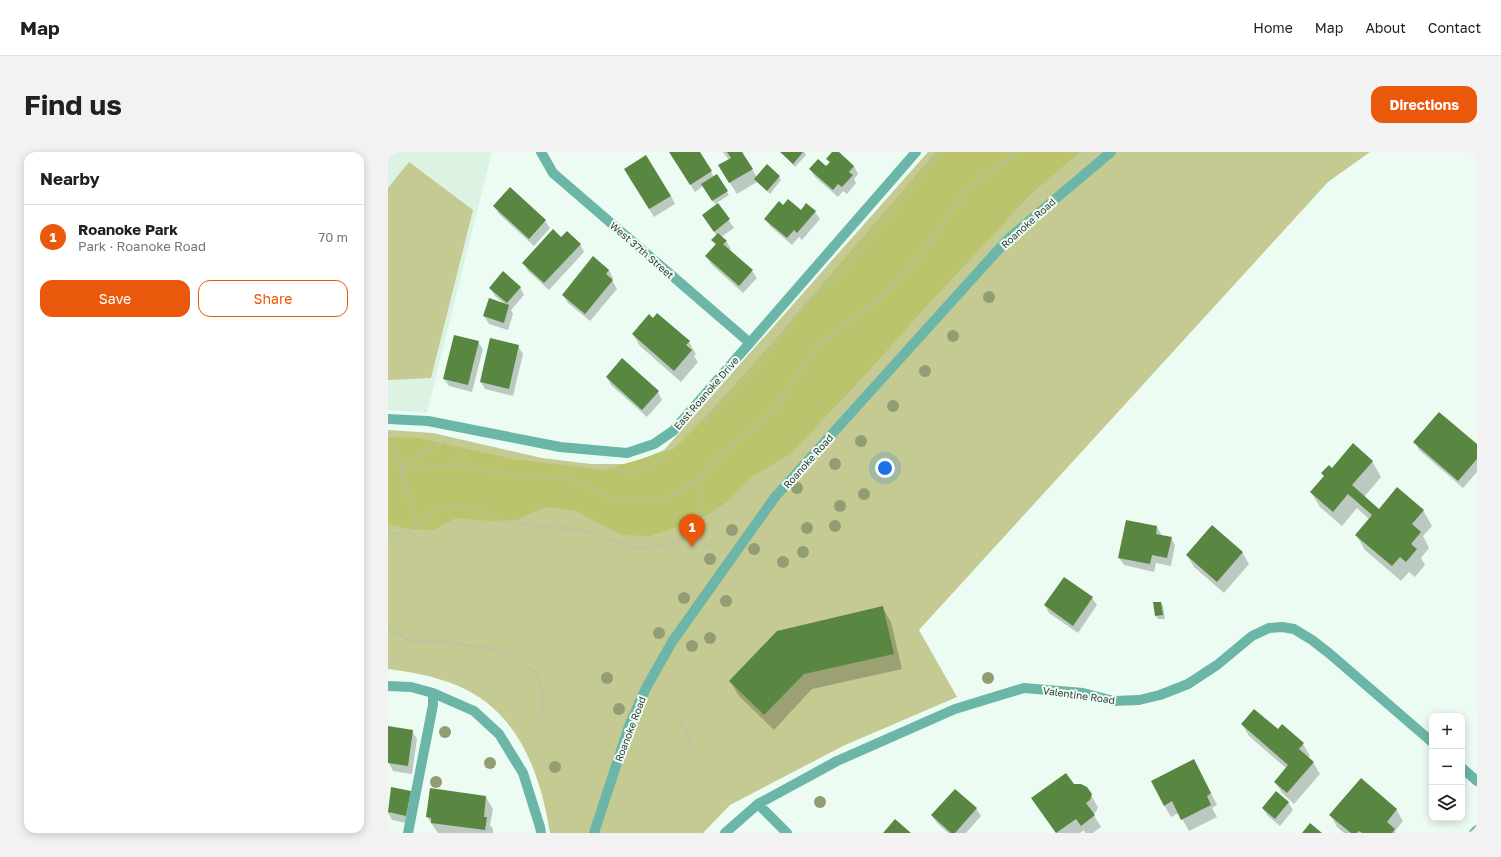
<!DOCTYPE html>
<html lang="en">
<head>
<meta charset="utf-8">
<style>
	:root { --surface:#fff; --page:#f2f2f2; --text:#202124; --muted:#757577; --line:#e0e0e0; --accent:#ea580c }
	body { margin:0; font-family:"Golos Text",sans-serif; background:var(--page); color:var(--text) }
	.controls { position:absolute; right:12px; bottom:12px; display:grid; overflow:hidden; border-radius:8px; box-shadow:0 2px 10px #0003 }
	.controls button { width:36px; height:36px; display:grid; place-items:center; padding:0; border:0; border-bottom:1px solid var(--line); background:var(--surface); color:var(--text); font:20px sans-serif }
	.you { position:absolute; left:497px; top:316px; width:14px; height:14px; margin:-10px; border:3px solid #fff; border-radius:50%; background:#1a73e8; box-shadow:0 0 0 6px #1a73e833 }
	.badge { display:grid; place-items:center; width:26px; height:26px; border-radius:50%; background:var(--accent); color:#fff; font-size:13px; font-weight:700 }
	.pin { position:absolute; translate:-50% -33px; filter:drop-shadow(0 1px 2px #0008) }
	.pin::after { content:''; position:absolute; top:21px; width:14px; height:12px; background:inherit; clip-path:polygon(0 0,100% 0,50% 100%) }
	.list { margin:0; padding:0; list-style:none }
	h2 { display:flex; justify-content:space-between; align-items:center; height:52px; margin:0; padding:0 16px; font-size:17px }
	h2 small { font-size:13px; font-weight:400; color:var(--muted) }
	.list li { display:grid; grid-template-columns:26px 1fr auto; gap:12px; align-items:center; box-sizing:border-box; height:64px; padding:0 16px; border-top:1px solid var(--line) }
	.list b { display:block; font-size:15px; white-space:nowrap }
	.list p { margin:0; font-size:13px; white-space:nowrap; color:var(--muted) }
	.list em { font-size:13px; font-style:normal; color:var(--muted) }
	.actions { display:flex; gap:8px; padding:12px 16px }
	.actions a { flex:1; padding:9px 0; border:1px solid var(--accent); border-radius:12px; text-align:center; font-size:14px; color:var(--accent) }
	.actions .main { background:var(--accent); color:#fff }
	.icon { flex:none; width:22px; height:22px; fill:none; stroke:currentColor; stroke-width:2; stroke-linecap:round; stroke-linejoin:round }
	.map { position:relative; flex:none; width:1089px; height:681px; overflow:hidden; border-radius:12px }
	header { display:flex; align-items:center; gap:24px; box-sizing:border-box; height:56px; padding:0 20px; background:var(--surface); border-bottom:1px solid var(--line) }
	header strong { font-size:19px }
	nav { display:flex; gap:22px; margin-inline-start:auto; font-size:14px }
	.intro { display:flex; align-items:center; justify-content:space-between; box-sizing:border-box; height:96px; padding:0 24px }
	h1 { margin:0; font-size:28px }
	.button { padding:10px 18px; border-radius:12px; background:var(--accent); color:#fff; font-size:14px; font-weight:700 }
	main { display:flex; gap:24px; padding:0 24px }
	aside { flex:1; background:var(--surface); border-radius:12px; box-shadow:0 2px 10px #0003 }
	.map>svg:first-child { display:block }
</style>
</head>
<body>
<header>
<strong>Map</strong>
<nav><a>Home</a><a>Map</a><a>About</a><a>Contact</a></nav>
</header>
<div class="intro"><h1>Find us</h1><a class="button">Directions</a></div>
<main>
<aside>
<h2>Nearby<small></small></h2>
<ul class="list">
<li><span class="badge">1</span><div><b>Roanoke Park</b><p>Park · Roanoke Road</p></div><em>70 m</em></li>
</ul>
<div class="actions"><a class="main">Save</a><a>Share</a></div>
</aside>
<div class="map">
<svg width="1089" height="681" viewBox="0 0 1089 681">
	<rect width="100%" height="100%" fill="#ecfcf2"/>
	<path fill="#dcf3e4" d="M0,0H104L39,261L0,258Z"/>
	<path fill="#c4ca92" d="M540,0H982L940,30L531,478L569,545L455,594L342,653L315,681H162C152,620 130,558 68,533C46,524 23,520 0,517V278L45,281L154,306L203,312H242L276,298Z
		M21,10L85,58L43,226L0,228V36Z"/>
	<path fill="#bbc46d" d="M548,0H692L642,43L536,157L468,233L402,302L364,325L339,350L313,367L262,384L233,383L188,359L157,355L129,368L102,369L68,366L46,378L21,377L0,372V285L31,286L124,307L216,318L286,297L324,258L384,191Z"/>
	<path fill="#0003" d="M282,0H311L326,25L328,24L341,43L327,52L315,34L307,40Z
		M335,0H356L354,1L369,25H391L393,28L382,42L369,30L349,42L338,25L341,8Z
		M393,0H416L418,3L407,15Z
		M445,0H449L466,14L470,22L466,27L468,31L459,42L455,39L450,45L427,25L422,17L439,15L442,11L439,7Z
		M241,25L283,44L287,52L266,65Z
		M330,53L346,76L333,85L338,89L343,97L341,99L364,119L369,126L355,141L323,112L318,104L328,94L325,88L329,84L320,71Z
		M106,54L157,69L162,76L146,94L111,62Z
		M395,54L413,59L427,60L432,67L414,88L411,85L404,93L382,74L378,67Z
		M174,86L192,92L196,100L161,138L140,119L136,111Z
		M206,106L221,118L225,126L224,128L229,137L202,169L180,151L175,143Z
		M132,135L136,143L123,158L125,162L120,178L101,172L96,164L118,153L107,144L102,136Z
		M245,182L301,190L308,202L306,204L310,210L293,230L252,194Z
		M90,190L95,197L84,240L61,234L56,227Z
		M130,194L135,202L125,244L97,237L93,230Z
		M219,225L270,240L274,248L259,265L223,233Z
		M1027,290L1089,293V320L1075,336L1031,298Z
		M984,309L993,325L976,345L991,358H1035L1044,374L1035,384L1041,396L1033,406L1037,413L1027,425L1021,420L1013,429L977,398L968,383L982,368L969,356L954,374L932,355L923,340L944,317Z
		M769,375L774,384L783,386L787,393L783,414L768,411L766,420L736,413L731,406Z
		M854,400L861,412L836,441L806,415L799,403Z
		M704,446L709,453L690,481L661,461L657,453Z
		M773,451L775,454L777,467H770L768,464Z
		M494,455L503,470L514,517L424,537L386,578L351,544L342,529Z
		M854,572L890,578L894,574L915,592L922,604L920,606L925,610L932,622L906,652L894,641L887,630L898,616L861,584Z
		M0,575L24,579L29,587L24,622L5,619L1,611Z
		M812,620L829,653L824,656L829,665L801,679L791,661L783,665L776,653Z
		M686,633L698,635L710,655L708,660L705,662L713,675L705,681H697L696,678L692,681H668L644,646Z
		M4,636L23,640L27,648L23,672L4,668L0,661Z
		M43,638L98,645L105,657L102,673L105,677V681H50L39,665Z
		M900,650L905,658L892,674L880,664L875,657Z
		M588,656L593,664L578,681H560L549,671L544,664Z
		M1008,657L1015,669L1007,679L1008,681H956L949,675L943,663Z"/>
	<path fill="#598742" d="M281,0H312L324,19L302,33Z
		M339,0H354L365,17L341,31L330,13L343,6Z
		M392,0H415L405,12Z
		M444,0H451L466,14L461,20L465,23L454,35L450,32L445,38L421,17L430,7L438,14L442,10L438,7Z
		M258,3L283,44L261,57L236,17Z
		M379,12L392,24L379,39L366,27Z
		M329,22L340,39L324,49L313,32Z
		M122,35L158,68L141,87L105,54Z
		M400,47L413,58L418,51L428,59L409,81L406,78L399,86L376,67L391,49L395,53Z
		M330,51L342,67L326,80L314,63Z
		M165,77L173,85L179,79L193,92L156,131L134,111Z
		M330,81L339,89L335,92L365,118L351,134L317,104L328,92L323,88Z
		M205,104L221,118L218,122L225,128L197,162L174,143Z
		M115,119L133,135L119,151L101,136Z
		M101,146L121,153L116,171L95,164Z
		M269,161L302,189L298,193L304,198L286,219L244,182L261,162L265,166Z
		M66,183L91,189L80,233L55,227Z
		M102,186L131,193L121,237L92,230Z
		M234,206L271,239L254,258L218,225Z
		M1051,260L1089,292V307L1070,329L1025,290Z
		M965,291L985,309L964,333L991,357L1009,335L1036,358L1024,372L1033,380L1023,392L1029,397L1018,410L1012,405L1004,414L967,383L984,363L960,342L945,360L922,340L936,324L933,321L941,313L944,316Z
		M738,368L769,374L768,382L784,385L779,406L764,403L762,412L730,406Z
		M824,373L855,400L829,430L798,403Z
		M676,425L705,445L685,474L656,453Z
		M765,450H773L775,463L767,464Z
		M495,454L506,502L416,522L376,563L341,529L389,479Z
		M866,557L890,577L894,572L916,591L911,597L926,610L899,641L886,630L900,613L853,572Z
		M0,574L25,578L20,614L0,611Z
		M806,607L823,641L819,644L823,653L793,668L784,649L776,654L763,629Z
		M678,621L686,632H693L699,635L704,642L702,648L698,651L707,663L693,674L688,667L668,681L643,646Z
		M973,626L1009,657L999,670L1007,677L1004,681H974L971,679L969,681H963L941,663Z
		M3,635L23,639L18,664L0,660Z
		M42,636L98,644L96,665H99L97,678L43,671V666L38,665Z
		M567,637L589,656L567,681H563L543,663Z
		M888,639L901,650L887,667L874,656Z
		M507,667L523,681H495Z
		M922,671L934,681H914Z"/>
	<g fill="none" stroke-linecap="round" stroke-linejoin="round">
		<path stroke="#b2bfb7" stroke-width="2.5" stroke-dasharray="2 3" stroke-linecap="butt" d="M316,268L374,210L388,190L412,158L462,111L478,87L506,59L550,0
			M2,280L29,374
			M215,315L248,321L273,308L277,304
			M13,316L28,304L60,289L62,290
			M12,317L72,312L107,320L154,326L182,327L227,348L259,349L277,347L297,336L312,326L331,305L385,259L428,196L469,162L489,149L521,117L546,85L578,38L629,0
			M312,326V389
			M0,383L4,382L20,381L40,363L49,357L58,354H67L95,359L116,370L194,378L208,381L242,395L251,396L283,392L294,387L312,389L325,395
			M0,477L24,489H50L106,497L133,510L149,521L155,543L154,566
			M289,564L299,579L303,593"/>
		<path stroke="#6cb6a9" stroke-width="10" d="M153,0L165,21L362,191
			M0,267L40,269L172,295L239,301L266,292L285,279L528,0
			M0,534L23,535L45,541L86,559L111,582L135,621L152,675L153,681
			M1074,616L1089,629
			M370,652L399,681
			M20,681L45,553V541
			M206,681L241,574L258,536L284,490L387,345L620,87L723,0
			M337,681L370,652L449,609L567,557L636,536L695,541L726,549L751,548L772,543L800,532L829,513L864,484L881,476L894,475L906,477L924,488L942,502L1044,590
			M1086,681L1089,678"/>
	</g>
	<g fill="#939d74">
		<circle cx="601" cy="145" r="6"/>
		<circle cx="565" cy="184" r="6"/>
		<circle cx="537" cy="219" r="6"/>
		<circle cx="505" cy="254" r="6"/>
		<circle cx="473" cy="289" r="6"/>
		<circle cx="447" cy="312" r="6"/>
		<circle cx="501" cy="314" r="6"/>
		<circle cx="409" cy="336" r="6"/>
		<circle cx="476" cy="342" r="6"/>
		<circle cx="452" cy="354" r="6"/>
		<circle cx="447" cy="374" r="6"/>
		<circle cx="419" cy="376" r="6"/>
		<circle cx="344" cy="378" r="6"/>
		<circle cx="366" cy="397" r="6"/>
		<circle cx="415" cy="400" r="6"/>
		<circle cx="322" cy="407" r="6"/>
		<circle cx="395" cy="410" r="6"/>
		<circle cx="296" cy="446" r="6"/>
		<circle cx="338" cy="449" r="6"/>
		<circle cx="271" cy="481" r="6"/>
		<circle cx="322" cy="486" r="6"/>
		<circle cx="304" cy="494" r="6"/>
		<circle cx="219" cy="526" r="6"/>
		<circle cx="600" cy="526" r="6"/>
		<circle cx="231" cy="557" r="6"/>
		<circle cx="57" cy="580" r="6"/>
		<circle cx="102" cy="611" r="6"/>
		<circle cx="167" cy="615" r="6"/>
		<circle cx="48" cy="630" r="6"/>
		<circle cx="432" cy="650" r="6"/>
	</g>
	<g text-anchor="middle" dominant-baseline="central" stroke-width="4" stroke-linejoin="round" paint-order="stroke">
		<g font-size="10" fill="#343a36" stroke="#ecfcf2">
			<text transform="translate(640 71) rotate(-42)">Roanoke Road</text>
			<text transform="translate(254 98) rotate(41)">West 37th Street</text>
			<text transform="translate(318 241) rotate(-49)">East Roanoke Drive</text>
			<text transform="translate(420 309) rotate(-48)">Roanoke Road</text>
			<text transform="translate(691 543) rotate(8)">Valentine Road</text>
			<text transform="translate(242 577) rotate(-69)">Roanoke Road</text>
		</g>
	</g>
</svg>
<div class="controls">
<button>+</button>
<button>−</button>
<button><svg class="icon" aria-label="layers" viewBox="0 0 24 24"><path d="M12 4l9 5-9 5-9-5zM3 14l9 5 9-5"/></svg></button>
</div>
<div class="you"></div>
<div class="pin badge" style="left:304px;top:395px">1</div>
</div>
</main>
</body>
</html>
